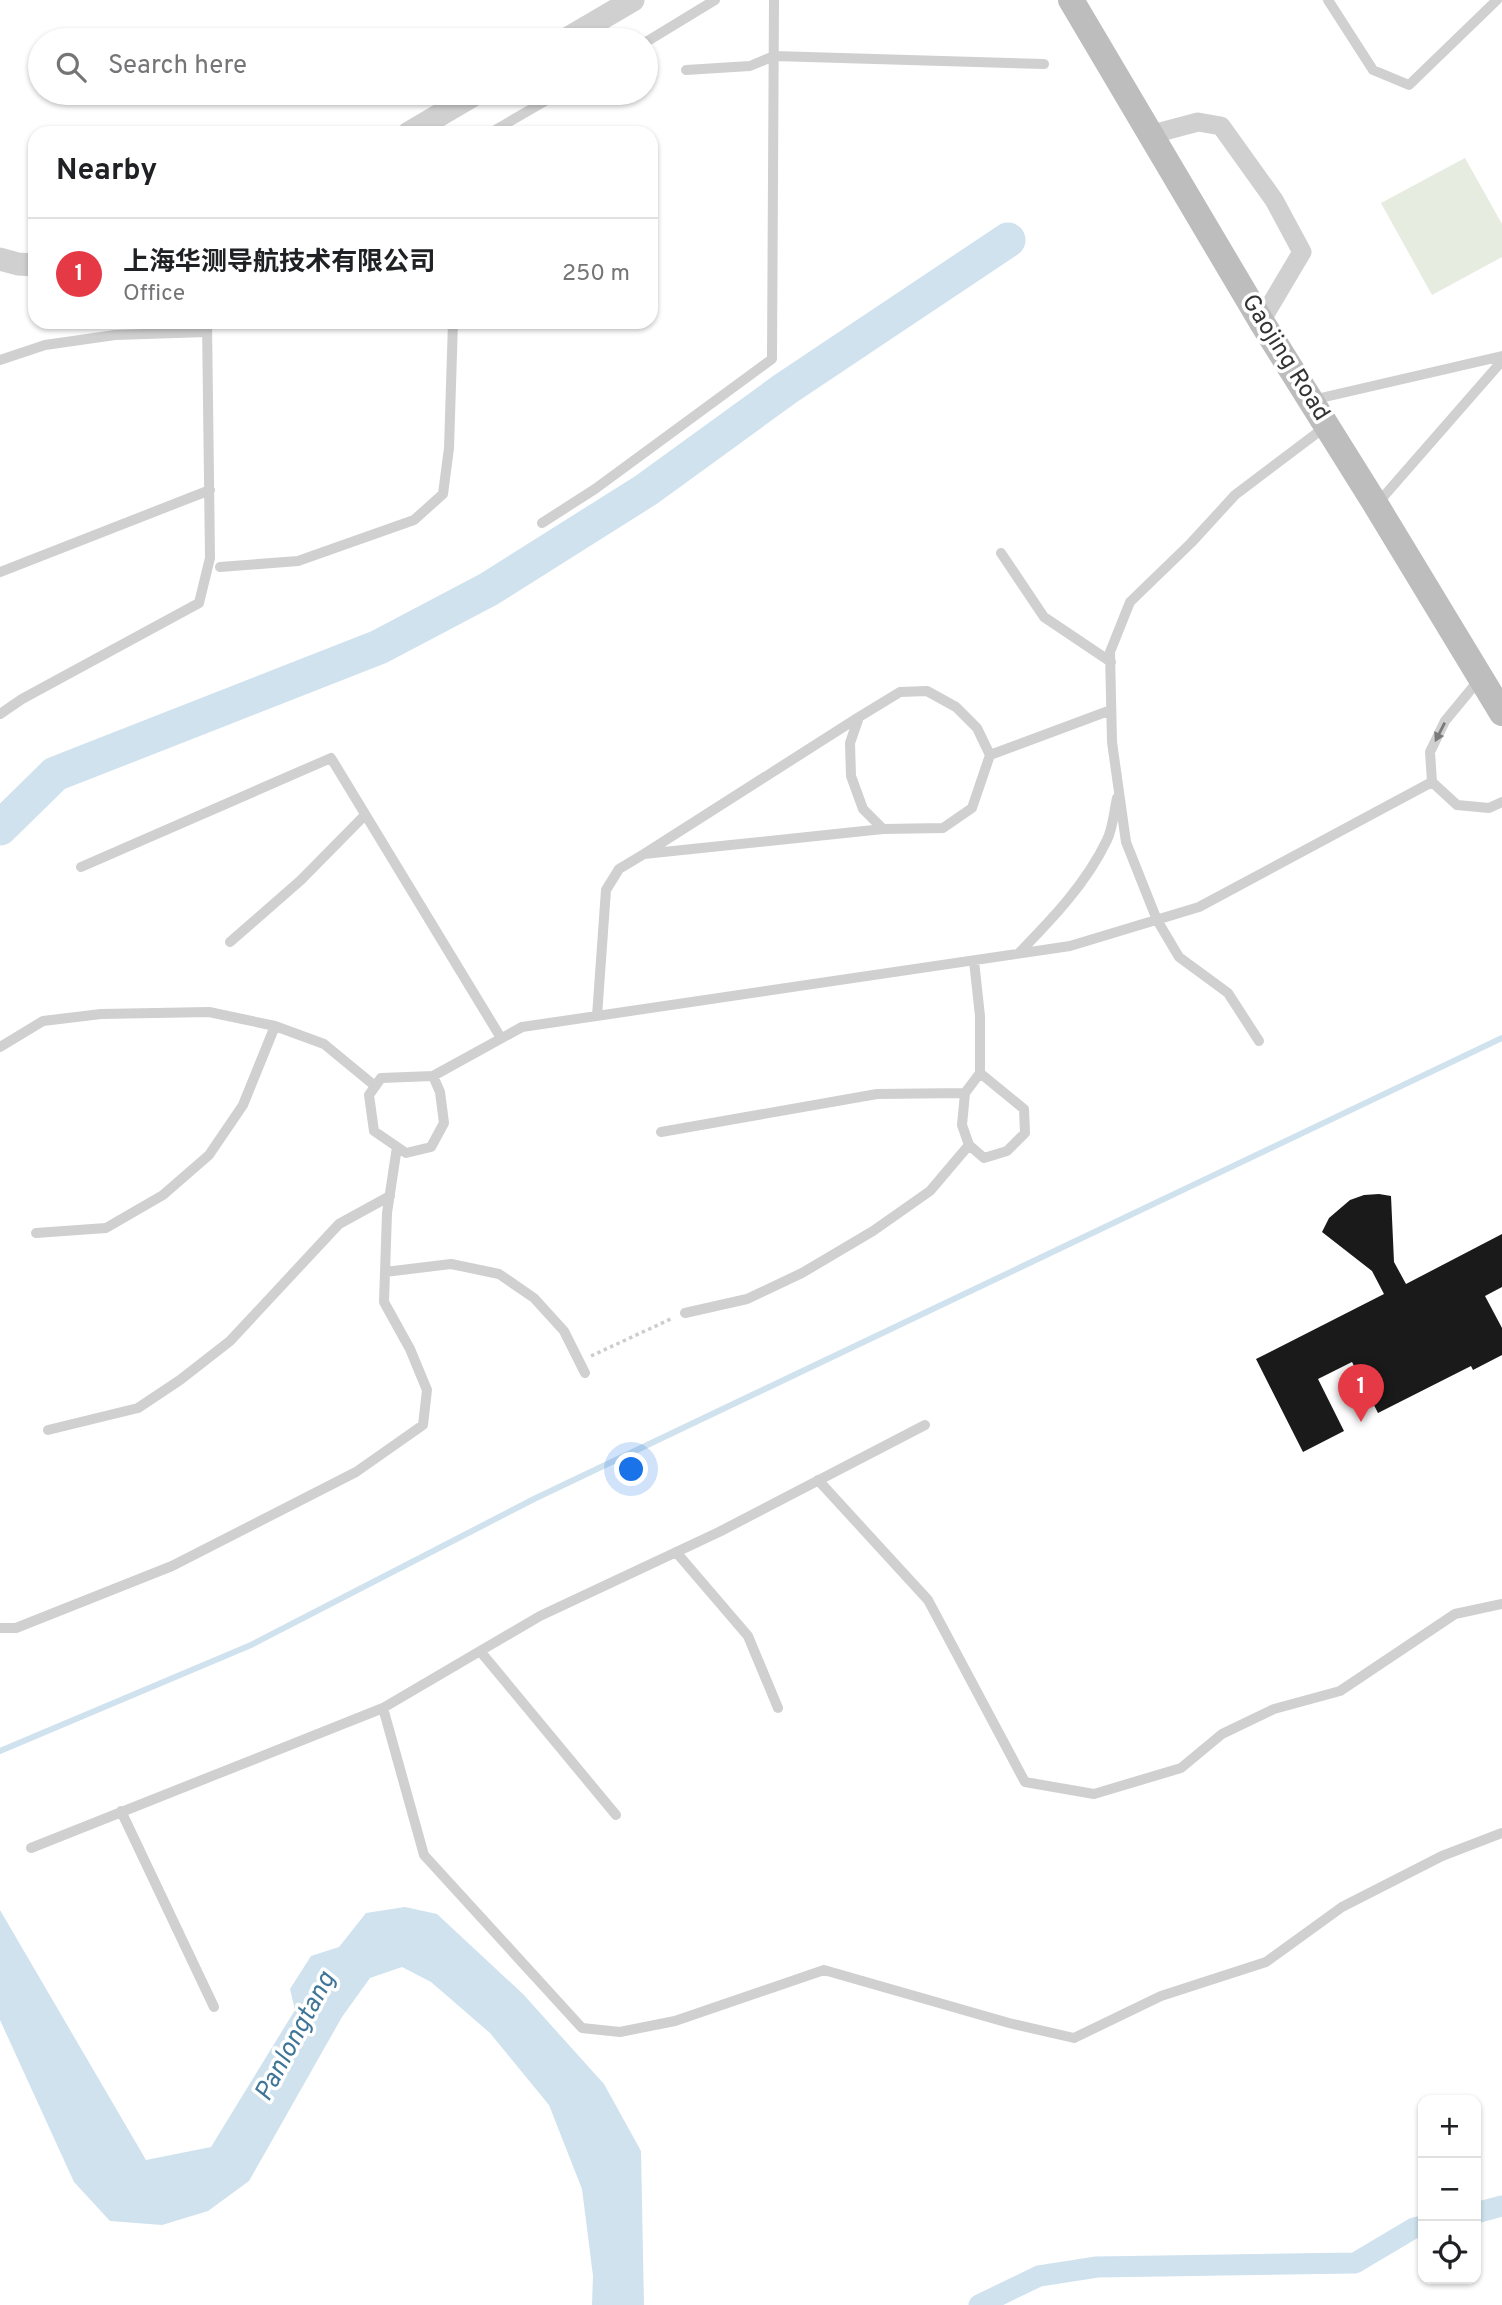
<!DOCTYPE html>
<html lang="en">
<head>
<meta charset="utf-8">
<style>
	:root { --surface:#fff; --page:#f6f6f6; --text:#202124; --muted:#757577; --line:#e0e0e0; --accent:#e63946 }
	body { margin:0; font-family:Overpass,"Noto Sans SC",sans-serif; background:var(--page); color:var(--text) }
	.controls { position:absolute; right:21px; bottom:21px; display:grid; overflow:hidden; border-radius:14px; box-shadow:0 2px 5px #0004 }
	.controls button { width:63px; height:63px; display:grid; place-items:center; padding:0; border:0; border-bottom:2px solid var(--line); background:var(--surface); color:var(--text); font:35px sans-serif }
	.you { position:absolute; left:632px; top:1470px; width:24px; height:24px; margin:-18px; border:5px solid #fff; border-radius:50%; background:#1a73e8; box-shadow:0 0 0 10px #1a73e833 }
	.badge { display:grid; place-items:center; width:46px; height:46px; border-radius:50%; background:var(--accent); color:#fff; font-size:23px; font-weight:700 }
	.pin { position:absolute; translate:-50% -58px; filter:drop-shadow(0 2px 4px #0008) }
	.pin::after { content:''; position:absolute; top:37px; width:24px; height:21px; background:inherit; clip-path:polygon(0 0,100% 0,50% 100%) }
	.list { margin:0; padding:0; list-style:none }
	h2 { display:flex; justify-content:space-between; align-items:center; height:91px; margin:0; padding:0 28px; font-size:30px }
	h2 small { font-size:23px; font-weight:400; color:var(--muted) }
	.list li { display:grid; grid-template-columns:46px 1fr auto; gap:21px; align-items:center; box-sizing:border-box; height:112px; padding:0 28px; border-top:2px solid var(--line) }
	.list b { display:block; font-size:26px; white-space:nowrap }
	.list p { margin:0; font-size:23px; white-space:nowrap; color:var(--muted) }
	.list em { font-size:23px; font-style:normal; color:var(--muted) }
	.icon { flex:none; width:38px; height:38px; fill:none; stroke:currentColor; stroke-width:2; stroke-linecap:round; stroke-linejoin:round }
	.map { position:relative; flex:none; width:1502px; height:2305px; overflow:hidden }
	.search { position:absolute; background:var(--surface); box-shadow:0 2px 5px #0004; left:28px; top:28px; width:630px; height:77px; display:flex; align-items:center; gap:18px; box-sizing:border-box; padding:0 24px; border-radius:38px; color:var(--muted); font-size:26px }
	.panel { position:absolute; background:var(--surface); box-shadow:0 2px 5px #0004; left:28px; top:126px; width:630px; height:203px; border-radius:21px }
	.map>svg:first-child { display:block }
</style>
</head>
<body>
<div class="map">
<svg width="1502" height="2305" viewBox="0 0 1502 2305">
	<rect width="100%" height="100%" fill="#fff"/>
	<path fill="#e6ecdf" d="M1465,158L1502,224V257L1432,295L1381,203Z"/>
	<path fill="#cfe2ee" d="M405,1907L437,1914L523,1994L604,2084L641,2151L644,2305H592L593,2276L582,2189L549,2105L490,2033L431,1982L402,1967L370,1978L342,2017L249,2181L208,2211L162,2225L110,2221L74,2182L0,2020V1910L146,2160L211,2147L295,2010L290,1989L311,1956L339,1947L366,1913Z"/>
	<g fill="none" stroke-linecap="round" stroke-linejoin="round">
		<path stroke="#cfe2ee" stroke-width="6" d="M0,1751L251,1645L536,1498L1502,1038"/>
		<path stroke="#cfe2ee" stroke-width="21" d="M1476,2213L1502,2206
			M979,2305L1039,2276L1097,2267L1355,2263L1414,2228L1423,2226"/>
		<path stroke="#cfe2ee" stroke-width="35" d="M0,828L55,774L379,647L489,589L646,490L785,389L1008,240"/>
	</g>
	<path fill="#1a1a1a" d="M1379,1194L1391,1196L1394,1262L1406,1284L1502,1234V1287L1485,1296L1502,1328V1355L1473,1370L1471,1366L1378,1413L1352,1362L1318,1379L1344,1431L1303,1452L1256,1359L1384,1294L1372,1271L1322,1232L1329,1218L1350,1200L1364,1195Z"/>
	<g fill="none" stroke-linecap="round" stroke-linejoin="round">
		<path stroke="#cdcdcd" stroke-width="3.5" stroke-dasharray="3.5 3.5" stroke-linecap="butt" d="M591,1356L673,1318"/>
		<path stroke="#d0d0d0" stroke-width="10" d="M1328,0L1373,70L1409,85L1497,0
			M646,42L715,0
			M686,70L750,66L774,56L1044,64
			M490,133L559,93
			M0,360L45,345L115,335L207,332
			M1312,400L1502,356
			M1377,504L1502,361
			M542,523L595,489L772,359L774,0
			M1001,553L1044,617L1111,662
			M220,567L298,561L414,520L443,494L449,448L453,322
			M0,572L210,490
			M1478,681L1445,721L1430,752L1432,782L1457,805L1489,808L1502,802
			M0,714L22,699L199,603L210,558L207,322
			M859,717L644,854L883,829
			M990,755L977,728L956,707L927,691L900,692L859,717L850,743L851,776L863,809L883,829L943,828L972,808L990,755L1111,710
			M81,867L331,758L501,1038
			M230,942L301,880L365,815
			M1019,953C1052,919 1086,884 1107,840C1113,828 1114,811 1117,798
			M974,961L980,1016V1073L965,1093L962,1125L969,1145L984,1158L1007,1151L1025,1133L1024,1109L980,1073
			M597,1016L606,890L619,869L644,854
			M1259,1041L1228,993L1179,957L1157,920L1126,842L1112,742L1110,652L1130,602L1191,543L1235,495L1325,427
			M0,1047L43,1021L101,1014L209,1012L275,1026L324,1044L375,1086
			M433,1076L440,1092L444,1123L431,1147L406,1153L374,1131L369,1095L381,1078L433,1076L522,1027L1070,946L1199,907L1432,782
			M661,1132L877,1094L965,1093
			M36,1233L106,1228L163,1195L209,1155L243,1105L275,1026
			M385,1272L451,1264L499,1274L534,1298L564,1331L585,1373
			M685,1313L747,1299L802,1273L873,1231L930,1191L969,1145
			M925,1425L719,1532L540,1616L383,1708L424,1855L582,2028L620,2032L675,2021L824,1970L1009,2023L1074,2038L1161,1996L1266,1962L1342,1907L1442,1856L1502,1833
			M48,1430L138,1408L180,1380L230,1341L339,1224L390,1196
			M818,1480L928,1600L1025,1782L1094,1794L1181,1768L1222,1734L1274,1709L1340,1691L1455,1614L1502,1604
			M676,1552L748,1636L778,1708
			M0,1628H16L172,1566L356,1472L423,1425L427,1390L410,1349L384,1302L387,1213L397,1147
			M480,1651L616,1815
			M121,1811L214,2007
			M31,1848L383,1708"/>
		<path stroke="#d0d0d0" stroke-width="19" d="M1149,135L1198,122L1221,126L1274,200L1302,252L1261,321"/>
		<path stroke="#d0d0d0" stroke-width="23" d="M565,40L633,0
			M409,133L477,93
			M0,259L18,264L35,265"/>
		<path stroke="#bdbdbd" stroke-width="26" d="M1071,0L1261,321L1376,505L1502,713"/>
	</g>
	<defs><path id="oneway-solid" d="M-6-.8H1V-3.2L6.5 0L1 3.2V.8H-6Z" transform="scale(1.75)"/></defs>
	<use fill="#7a7a7a" href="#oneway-solid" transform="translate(1440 732) rotate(117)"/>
	<g text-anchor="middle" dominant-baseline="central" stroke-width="7" stroke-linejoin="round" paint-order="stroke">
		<g font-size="24" fill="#333" stroke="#fff">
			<text transform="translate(1285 358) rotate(58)">Gaojing Road</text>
		</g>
		<g font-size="26" font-style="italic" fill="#3f7597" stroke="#fff">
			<text transform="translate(296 2037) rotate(-62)">Panlongtang</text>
		</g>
	</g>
</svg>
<div class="controls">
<button>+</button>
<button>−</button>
<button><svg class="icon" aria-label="locate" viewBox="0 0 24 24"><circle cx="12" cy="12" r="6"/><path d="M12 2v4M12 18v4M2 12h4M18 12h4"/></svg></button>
</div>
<div class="you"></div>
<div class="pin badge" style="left:1361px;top:1422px">1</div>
<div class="search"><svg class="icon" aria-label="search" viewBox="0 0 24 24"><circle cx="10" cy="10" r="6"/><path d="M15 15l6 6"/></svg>Search here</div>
<section class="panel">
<h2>Nearby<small></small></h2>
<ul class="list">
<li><span class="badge">1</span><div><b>上海华测导航技术有限公司</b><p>Office</p></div><em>250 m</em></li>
</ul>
</section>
</div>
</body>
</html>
